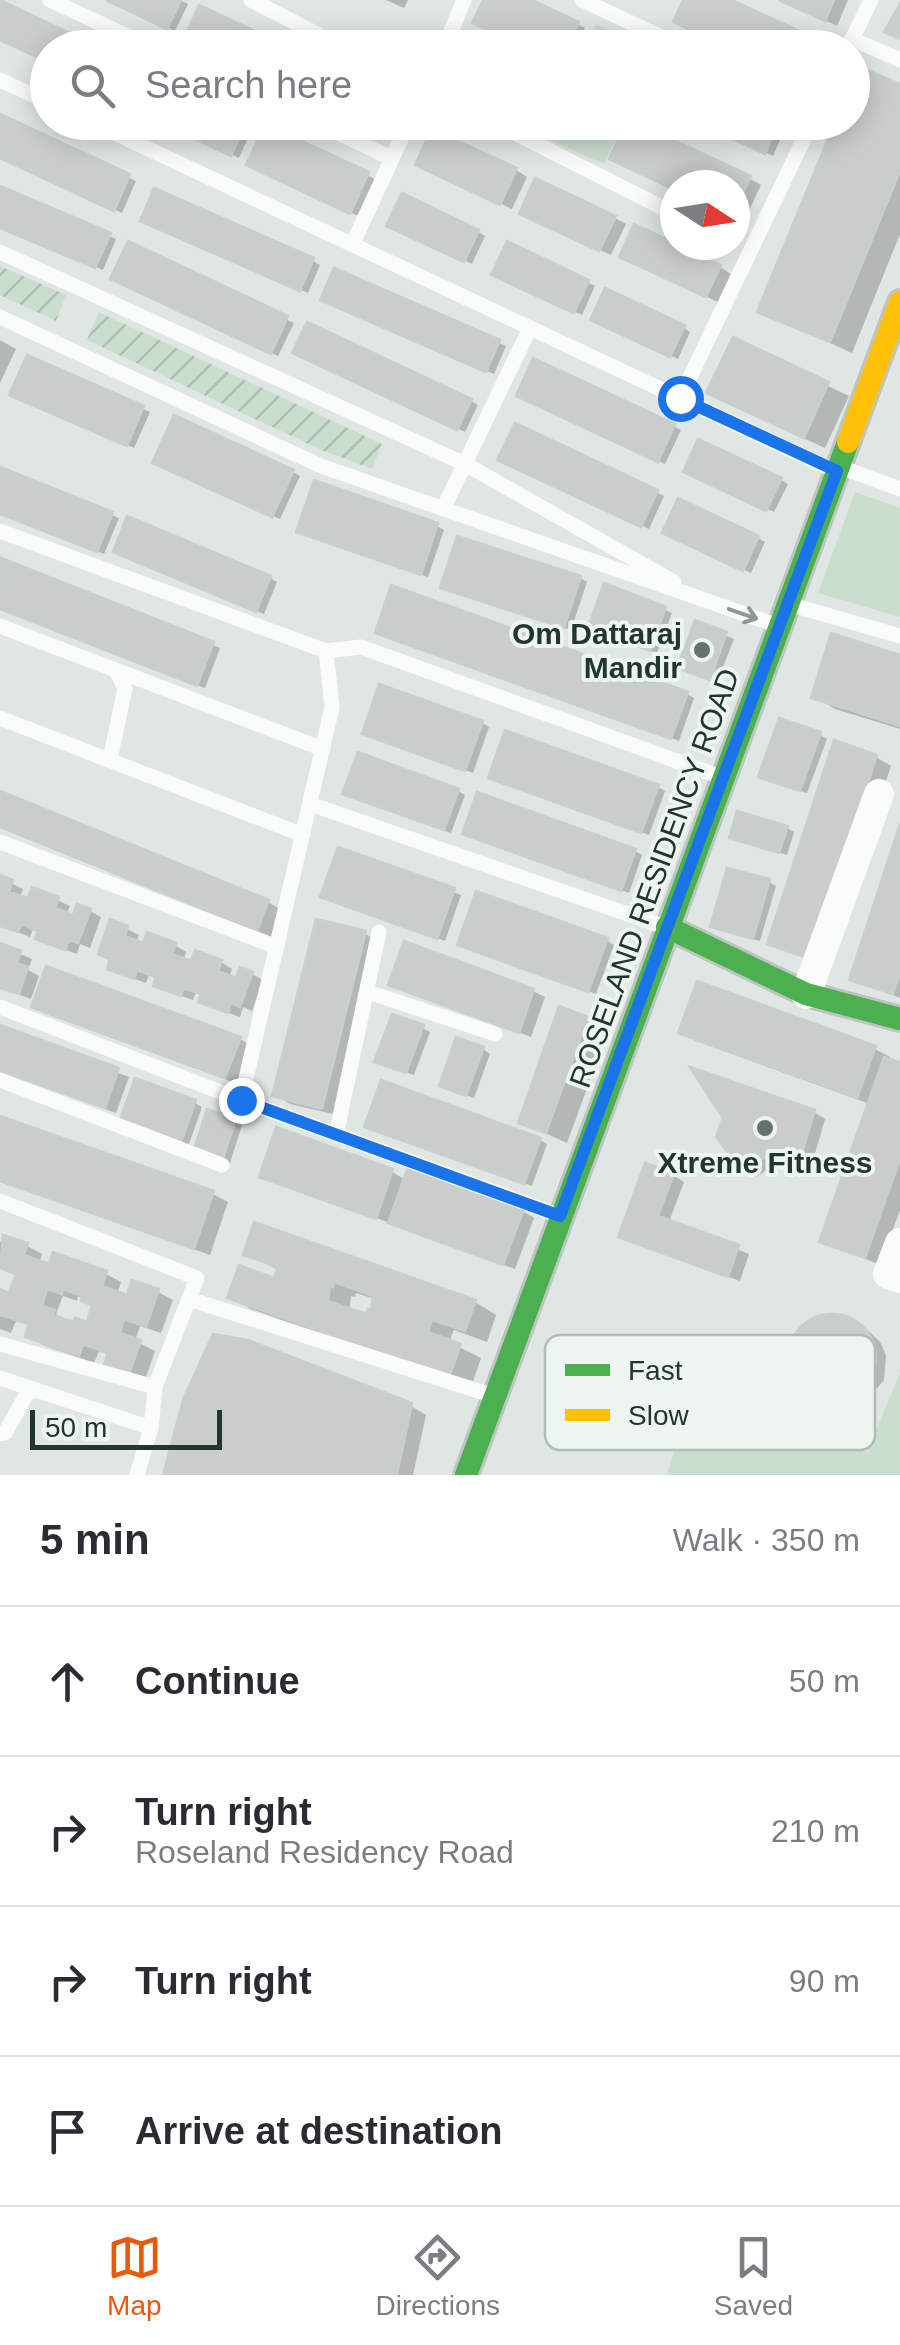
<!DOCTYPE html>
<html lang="en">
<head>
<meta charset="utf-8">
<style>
	:root { --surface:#fff; --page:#f2f2f3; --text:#2b2b33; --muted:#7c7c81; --line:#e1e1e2; --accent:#ea580c }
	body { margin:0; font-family:Arial,sans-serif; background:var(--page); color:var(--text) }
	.compass { position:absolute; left:660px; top:170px; width:90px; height:90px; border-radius:50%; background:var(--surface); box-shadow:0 5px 25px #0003; rotate:102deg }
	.scale { position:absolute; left:30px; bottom:25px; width:192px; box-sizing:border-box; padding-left:10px; border:5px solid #21362d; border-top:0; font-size:28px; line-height:35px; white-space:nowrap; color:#21362d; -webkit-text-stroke:8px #eef5f0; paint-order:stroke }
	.stop { position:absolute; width:30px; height:30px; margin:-22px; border:8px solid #1a73e8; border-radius:50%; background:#fff }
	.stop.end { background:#1a73e8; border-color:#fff; box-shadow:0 2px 10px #0008 }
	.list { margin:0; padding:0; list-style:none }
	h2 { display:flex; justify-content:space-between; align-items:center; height:130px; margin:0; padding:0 40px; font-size:42px }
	h2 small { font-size:32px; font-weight:400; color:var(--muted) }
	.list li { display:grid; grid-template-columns:65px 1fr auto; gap:30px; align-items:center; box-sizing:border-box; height:150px; padding:0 40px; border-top:2px solid var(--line) }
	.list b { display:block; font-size:38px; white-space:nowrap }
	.list p { margin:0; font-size:32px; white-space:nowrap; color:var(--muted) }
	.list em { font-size:32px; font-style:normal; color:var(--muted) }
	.icon { flex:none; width:55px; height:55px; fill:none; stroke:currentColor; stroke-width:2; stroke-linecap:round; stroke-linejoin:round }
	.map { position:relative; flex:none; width:900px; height:1475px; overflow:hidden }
	.search { position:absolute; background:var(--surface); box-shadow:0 5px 25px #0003; left:30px; right:30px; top:30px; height:110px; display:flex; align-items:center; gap:25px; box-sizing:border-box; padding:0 35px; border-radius:55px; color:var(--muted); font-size:38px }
	.sheet { height:730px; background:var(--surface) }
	nav { display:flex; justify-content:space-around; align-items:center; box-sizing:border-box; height:140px; border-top:2px solid var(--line); background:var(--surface); font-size:28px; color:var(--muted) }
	nav a { display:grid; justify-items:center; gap:5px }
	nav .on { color:var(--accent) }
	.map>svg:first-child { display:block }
</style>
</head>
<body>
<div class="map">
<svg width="900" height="1475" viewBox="0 0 900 1475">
	<defs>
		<pattern id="garden-furrows" width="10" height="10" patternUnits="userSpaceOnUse" patternTransform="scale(2.5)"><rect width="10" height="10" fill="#cadece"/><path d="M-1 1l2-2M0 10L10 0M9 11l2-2" fill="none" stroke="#adbfb1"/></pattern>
	</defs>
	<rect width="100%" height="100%" fill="#e0e6e3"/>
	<path fill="#cadece" d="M596,24L646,47H586Z
		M551,123V122L623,123L604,164L544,137Z
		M855,492L900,508V617L818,593Z
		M900,1373V1475H667L684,1418L749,1437L758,1411L867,1452Z"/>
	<path fill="url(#garden-furrows)" d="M0,266L66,295L56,321L0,295Z
		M99,312L382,444L372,469L321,450L87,340Z"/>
	<path fill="#0003" fill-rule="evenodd" d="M110,0H180L188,4L175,31Z
		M386,0H408L404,8Z
		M486,0H526L585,28L576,48H529Z
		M782,0H848L837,26Z
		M900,86V234L852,353L760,311L852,122Z
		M0,116L136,181L122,213L0,156Z
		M163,122H252L254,124L239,158Z
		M369,122H405L399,136Z
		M702,122H788L773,156Z
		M266,127L375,179L358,216L257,168Z
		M624,165L749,178L761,185L744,221L735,216V185H675V188Z
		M516,170L527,177L512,209L430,171Z
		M0,189L116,239L103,270L0,227Z
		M615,218L626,224L611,255L534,219Z
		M150,224L313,261L320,265L308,293Z
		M397,229L478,232L485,236L472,264Z
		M129,245L294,323L278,356L121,282Z
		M508,245L595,286L582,315L502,278Z
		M633,263L720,267L731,274L718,302Z
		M335,271L506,346L494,374L330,303Z
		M601,323L683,327L690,332L678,359Z
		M0,340L16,349L0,383Z
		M734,340L849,396L825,448L730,404Z
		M303,356L471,401L478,405L465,432Z
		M28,358L150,412L134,448L19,398Z
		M534,361L681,430L665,464L526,399Z
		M516,427L664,496L649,529L508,463Z
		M162,466L293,472L300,476L280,519Z
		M0,470L119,518L104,554L0,513Z
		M693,475L781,480L788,484L774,512Z
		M437,526L444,530L428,577L306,535Z
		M672,536L758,538L765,542L751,573Z
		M123,555L270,578L277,582L264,614Z
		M2,561L220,648L205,688L0,608Z
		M580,578L587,582L571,630L450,591Z
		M606,586L672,613L657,653L598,631Z
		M697,623L734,639L717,682L688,671Z
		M385,636L687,694L694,698L679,741Z
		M900,658V729L835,709L814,696Z
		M482,723L489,727L473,773L372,737Z
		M820,735L827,739L807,793L768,780Z
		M876,757L891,766L825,965L785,951L770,943Z
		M498,781L658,787L665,791L649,835Z
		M458,791L465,795L451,833L352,797Z
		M0,794L268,902L283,911L272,937L0,827Z
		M787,828L794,832L787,855L739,841Z
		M900,832V998L852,978Z
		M472,837L635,851L642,855L629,893Z
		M340,850L461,895L445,941L330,900Z
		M0,878L23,889L20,898L29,902L34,890L70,906L66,915L75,918L90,911L101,917L90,948L80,944L77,954L50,944L41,932L33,929L30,937L0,925Z
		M769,882L776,886L760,941L720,929Z
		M112,922L139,935L136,943L175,945L186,952L183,961L221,962L232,969L229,978L237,981L252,974L263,980L252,1011L243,1007L240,1017L212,1007L203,995L196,992L193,1000L168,991L159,978L149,974L146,983L121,974Z
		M365,934L380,942L337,1115L290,1104L275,1095Z
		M607,941L614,945L596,994L467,948Z
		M0,945L32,959L28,970L39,976L31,999L0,988Z
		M391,984L533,991L545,997L531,1037Z
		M34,1006L240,1039L255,1048L241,1085L49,1015Z
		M587,1019L608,1031L567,1143L521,1122Z
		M0,1028L129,1077L116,1113L0,1071Z
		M422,1028L430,1032L414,1075L385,1065Z
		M681,1032L875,1049L890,1057L888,1061L900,1065V1210L880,1265L822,1241L870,1104L696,1041Z
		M483,1049L490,1054L474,1098L449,1089Z
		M195,1103L202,1107L189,1144L130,1123Z
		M814,1112L825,1119L812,1164L785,1158L756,1177L744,1170Z
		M0,1119L213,1194L228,1202L210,1255L0,1182Z
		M235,1121L242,1125L230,1163L203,1155Z
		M374,1130L540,1140L547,1144L532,1186Z
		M278,1131L392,1172L406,1180L523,1211L534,1218L515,1269L262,1176Z
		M673,1175L684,1182L669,1222L749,1254L740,1281L633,1242Z
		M0,1242L27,1246L42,1254L39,1263L106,1274L121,1282L117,1294L129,1298L158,1292L173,1300L161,1333L140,1326L135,1341L155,1351L145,1380L122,1372L110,1355L99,1351L94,1363L43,1345L28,1336L31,1326L16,1321L11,1333L0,1329V1292L11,1296L18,1276L0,1267ZM63,1296L77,1301L78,1296L95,1306L88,1325L69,1321L56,1314Z
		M246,1254L475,1302L496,1315L487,1342L454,1330L449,1342L481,1358L471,1387L251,1309L230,1297L276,1281L279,1270ZM356,1293L375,1299L373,1314L367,1317L349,1311L351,1296L355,1297Z
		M825,1317L844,1318L870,1332L880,1342L886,1355L884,1380L866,1401L853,1406L827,1403L803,1387L794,1375L791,1361L793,1343L801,1331Z
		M411,1406L426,1415L413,1475H166Z"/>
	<path fill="#c9cecb" stroke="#c9cfcc" stroke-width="2.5" fill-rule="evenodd" d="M0,0L101,48H48V62L0,40Z
		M106,0H181L167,29Z
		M483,0H532L579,22L567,48H525L472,23Z
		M683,0H732L825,43L823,48H729L673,22Z
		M779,0H834L825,21Z
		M900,4V39L884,32Z
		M199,5L280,43L277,48H207L185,37Z
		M857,66L900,84V171L830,342L757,312L835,122H852V78Z
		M0,114L130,174L114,211L0,158Z
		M159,122H246L231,156Z
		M626,122H635L751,176L735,210V185H675V190L609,159Z
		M698,122H779L765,154Z
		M265,124L369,172L350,214L246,165Z
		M432,129L517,168L500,205L415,165Z
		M535,178L616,216L599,251L519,214Z
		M0,186L111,233L95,268L0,228Z
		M154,188L314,258L300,291L140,221Z
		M402,193L479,230L464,262L386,226Z
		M634,224L721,265L706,297L619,257Z
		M128,241L288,316L271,354L110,279Z
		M507,241L589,280L574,313L491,275Z
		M334,268L500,340L486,372L320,300Z
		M605,288L685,325L670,357L590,320Z
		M307,322L472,399L457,430L292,353Z
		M733,337L829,382L804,438L706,393Z
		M27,355L144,406L127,446L9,395Z
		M533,358L675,424L658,462L516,396Z
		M174,415L294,470L272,517L152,463Z
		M515,423L658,490L641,527L497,460Z
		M698,439L782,478L766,511L683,472Z
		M0,467L113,512L97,552L0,514Z
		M314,480L438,523L421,575L296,532Z
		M678,498L759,536L743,571L662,533Z
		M127,516L271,576L256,612L113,552Z
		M457,536L581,576L564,628L440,588Z
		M1,558L214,642L197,686L0,609Z
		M604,583L666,607L650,651L588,628Z
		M391,585L688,692L671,739L375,633Z
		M695,620L727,632L710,680L677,668Z
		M831,633L900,655V726L811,698Z
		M379,684L483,721L465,771L362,734Z
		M779,718L821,732L800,791L758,777Z
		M505,730L659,785L641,833L488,778Z
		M834,740L877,755L810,959L767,944Z
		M358,752L459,789L444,830L342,794Z
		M0,791L269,900L257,931L0,827Z
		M477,792L636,849L621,891L462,834Z
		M737,811L788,826L779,853L729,838Z
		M900,824V974L893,994L849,980Z
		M338,847L455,888L437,939L320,897Z
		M727,868L770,879L753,939L710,927Z
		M0,875L13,880L9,892L28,898L32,887L59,897L55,908L73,915L77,904L91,909L78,943L69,940L65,950L35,939L38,931L21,924L18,932L0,926Z
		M476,891L608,938L588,992L457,945Z
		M110,919L128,926L125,936L143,943L147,932L176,943L172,954L191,961L195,950L222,960L218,971L236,978L240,967L253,972L240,1007L231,1003L228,1013L198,1002L201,994L184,988L181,996L153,986L156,977L137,970L134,979L107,969L110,959L98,954Z
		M316,919L366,931L322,1109L272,1096Z
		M404,941L534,989L519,1033L388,985Z
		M0,943L21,951L17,963L28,967L19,994L0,988Z
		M46,966L241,1037L225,1078L31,1007Z
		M697,981L876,1046L857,1098L678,1033Z
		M559,1006L588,1017L546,1133L518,1123Z
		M392,1014L424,1025L406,1073L374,1062Z
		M0,1025L119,1068L105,1108L0,1071Z
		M456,1037L484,1047L466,1096L439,1086Z
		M884,1057L900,1062V1159L865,1258L819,1242Z
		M690,1067L815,1110L800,1159L772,1153L743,1172L716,1137L723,1118Z
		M135,1078L196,1100L181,1142L120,1120Z
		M381,1080L541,1138L524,1184L364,1127Z
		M207,1109L236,1119L222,1161L193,1152Z
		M0,1116L214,1191L194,1249L0,1181Z
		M276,1127L393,1169L376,1219L259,1177Z
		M645,1163L674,1173L658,1216L739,1245L728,1277L618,1237Z
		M408,1167L524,1209L503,1265L388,1223Z
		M254,1222L476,1300L465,1331L432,1320L428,1332L461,1344L449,1377L227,1298L239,1265L274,1278L278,1267L243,1255ZM334,1282L373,1296L371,1310L368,1309L366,1314L328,1301L330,1286L333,1287Z
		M3,1235L28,1243L24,1255L49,1264L53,1252L107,1271L102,1286L127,1295L132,1280L159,1289L146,1327L124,1319L120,1333L141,1340L129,1374L104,1365L108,1353L83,1344L79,1356L25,1337L29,1324L0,1315V1289L9,1293L16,1274L0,1268ZM47,1289L62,1294L63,1289L83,1296L81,1301L92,1305L87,1322L75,1318L73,1322L53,1315L55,1310L42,1306Z
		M788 1358a44 44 0 1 1 88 0a44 44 0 1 1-88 0Z
		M213,1334L248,1340L412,1403L397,1475H163L183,1400Z"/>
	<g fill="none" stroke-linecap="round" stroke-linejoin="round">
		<defs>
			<path id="fast" d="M667,927L806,994L900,1019
				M466,1475L848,442"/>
			<path id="slow" d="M848,442L900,302"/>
		</defs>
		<use href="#fast" stroke="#bdc5c1" stroke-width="28"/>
		<use href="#slow" stroke="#bdc5c1" stroke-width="28"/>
		<path stroke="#fafbfb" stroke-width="15" d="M50,0L153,48
			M251,0L344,48
			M582,0L685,48
			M852,39L900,60
			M444,48L464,0
			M848,48L871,0
			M0,80L48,102
			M91,122L833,470
			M315,122L391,158
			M493,122L675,214
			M352,245L409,122
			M0,252L465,464L674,582
			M0,317L321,466L776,625
			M680,398L812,122
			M843,468L900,489
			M443,509L530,328
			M0,531L326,651L361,647L721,777
			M792,605L900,636
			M0,626L323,749
			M0,718L303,835
			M110,759L125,689L117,672
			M310,804L665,927
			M0,842L277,947
			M368,992L495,1034
			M0,1007L241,1100L558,1215
			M0,1080L222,1165
			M241,1100L332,707L326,651
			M336,1135L379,932
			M0,1201L197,1278L155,1387L0,1344
			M189,1299L491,1395
			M0,1378L151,1428
			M0,1434L5,1433L30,1388
			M137,1475L151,1428L155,1387"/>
		<path stroke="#fafbfb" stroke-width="30" d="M806,994L879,794
			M900,1243L888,1274L900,1278"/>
		<use href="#fast" stroke="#4caf50" stroke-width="22"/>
		<use href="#slow" stroke="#ffc107" stroke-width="22"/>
	</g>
	<defs><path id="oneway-shaft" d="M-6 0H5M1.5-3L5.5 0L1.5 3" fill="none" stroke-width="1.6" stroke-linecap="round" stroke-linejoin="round" transform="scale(2.5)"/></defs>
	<use stroke="#8e9894" href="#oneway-shaft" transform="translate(743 614) rotate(19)"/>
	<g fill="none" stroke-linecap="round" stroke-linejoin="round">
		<path stroke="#1a73e8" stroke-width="12" d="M241,1100L560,1216L837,471L680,398"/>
	</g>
	<g fill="#64746d" stroke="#eef5f0" stroke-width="4">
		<circle cx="702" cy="650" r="10"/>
		<circle cx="765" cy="1128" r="10"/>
	</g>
	<g text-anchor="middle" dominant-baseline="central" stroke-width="8" stroke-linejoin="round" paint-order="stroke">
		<g font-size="30" font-weight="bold" fill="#21362d" stroke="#eef5f0" text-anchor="end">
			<text x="682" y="633">Om Dattaraj<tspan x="682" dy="34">Mandir</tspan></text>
			<text x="765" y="1162" text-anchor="middle">Xtreme Fitness</text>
		</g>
		<g font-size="30" fill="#21362d" stroke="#eef5f0">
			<text transform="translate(654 878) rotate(-70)">ROSELAND RESIDENCY ROAD</text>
		</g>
	</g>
	<rect x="545" y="1335" width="330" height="115" rx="15" fill="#eef5f0" stroke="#b0bcb6" stroke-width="2.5"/>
	<rect x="565" y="1364" width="45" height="12" fill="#4caf50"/>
	<rect x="565" y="1409" width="45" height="12" fill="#ffc107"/>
	<g font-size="28" fill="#21362d">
		<text x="628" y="1380">Fast</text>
		<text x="628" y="1425">Slow</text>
	</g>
</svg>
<svg class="compass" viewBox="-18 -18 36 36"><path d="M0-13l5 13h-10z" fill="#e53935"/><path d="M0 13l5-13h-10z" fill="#7c7c81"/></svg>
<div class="scale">50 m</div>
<div class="stop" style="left:680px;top:398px"></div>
<div class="stop end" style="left:241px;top:1100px"></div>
<div class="search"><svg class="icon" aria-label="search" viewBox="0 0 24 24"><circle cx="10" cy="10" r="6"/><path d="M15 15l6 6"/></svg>Search here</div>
</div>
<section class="sheet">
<h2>5 min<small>Walk · 350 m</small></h2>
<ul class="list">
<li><svg class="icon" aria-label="ahead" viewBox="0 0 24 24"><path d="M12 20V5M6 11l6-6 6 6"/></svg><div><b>Continue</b></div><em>50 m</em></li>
<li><svg class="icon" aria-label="right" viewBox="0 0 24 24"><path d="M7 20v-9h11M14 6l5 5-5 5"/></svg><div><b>Turn right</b><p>Roseland Residency Road</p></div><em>210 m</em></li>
<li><svg class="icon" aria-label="right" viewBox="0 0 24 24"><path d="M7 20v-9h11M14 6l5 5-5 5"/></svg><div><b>Turn right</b></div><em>90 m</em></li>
<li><svg class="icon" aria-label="arrive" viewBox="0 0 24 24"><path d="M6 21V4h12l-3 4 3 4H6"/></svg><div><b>Arrive at destination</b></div></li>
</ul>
</section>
<nav>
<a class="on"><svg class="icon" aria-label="map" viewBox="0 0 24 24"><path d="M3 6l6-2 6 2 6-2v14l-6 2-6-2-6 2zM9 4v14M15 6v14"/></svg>Map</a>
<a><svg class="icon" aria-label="directions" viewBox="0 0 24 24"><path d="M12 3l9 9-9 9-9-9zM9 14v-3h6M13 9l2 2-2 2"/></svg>Directions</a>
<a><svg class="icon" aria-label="saved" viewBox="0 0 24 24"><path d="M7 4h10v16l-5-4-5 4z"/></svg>Saved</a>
</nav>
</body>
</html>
